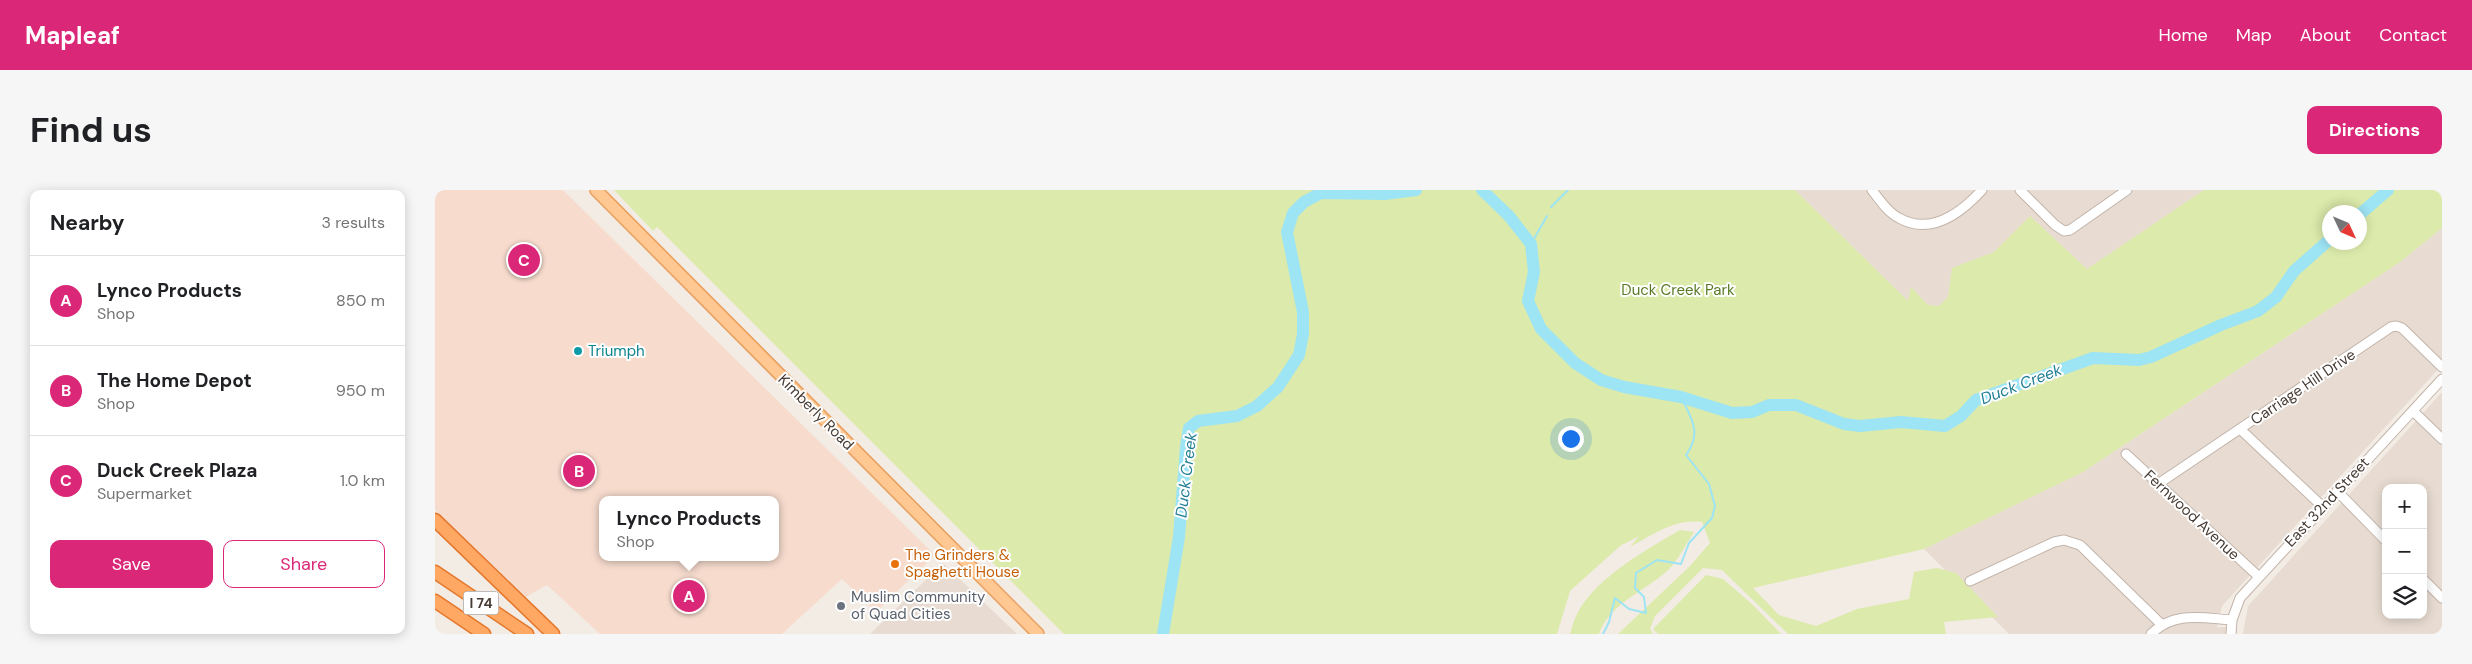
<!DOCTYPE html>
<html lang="en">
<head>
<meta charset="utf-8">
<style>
	:root { --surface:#fff; --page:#f6f6f6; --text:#202124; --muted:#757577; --line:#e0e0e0; --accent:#db2777 }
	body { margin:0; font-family:"DM Sans",sans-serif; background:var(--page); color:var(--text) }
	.controls { position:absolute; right:15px; bottom:15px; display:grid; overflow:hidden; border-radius:10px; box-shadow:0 2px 12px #0003 }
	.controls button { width:45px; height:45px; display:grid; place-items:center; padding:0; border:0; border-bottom:1px solid var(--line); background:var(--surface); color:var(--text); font:25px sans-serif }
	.compass { position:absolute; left:1887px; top:15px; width:45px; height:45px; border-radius:50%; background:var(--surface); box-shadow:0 2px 12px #0003; rotate:134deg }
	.you { position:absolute; left:1135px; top:248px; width:18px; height:18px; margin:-12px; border:4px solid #fff; border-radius:50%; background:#1a73e8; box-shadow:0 0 0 8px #1a73e833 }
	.badge { display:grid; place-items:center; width:32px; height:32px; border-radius:50%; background:var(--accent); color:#fff; font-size:16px; font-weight:700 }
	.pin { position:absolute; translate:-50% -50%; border:2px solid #fff; box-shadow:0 1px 5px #0006 }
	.popup { position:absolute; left:164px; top:306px; width:180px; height:65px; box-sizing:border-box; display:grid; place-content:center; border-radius:10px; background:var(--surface); filter:drop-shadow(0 1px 4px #0005); font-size:16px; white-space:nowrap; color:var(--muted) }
	.popup b { font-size:19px; color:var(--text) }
	.popup::after { content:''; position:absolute; left:50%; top:100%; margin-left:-10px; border:10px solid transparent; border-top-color:var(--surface) }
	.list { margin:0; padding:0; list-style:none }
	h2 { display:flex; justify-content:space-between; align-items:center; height:65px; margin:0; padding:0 20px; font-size:21px }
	h2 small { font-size:16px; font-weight:400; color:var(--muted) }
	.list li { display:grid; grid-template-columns:32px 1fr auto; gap:15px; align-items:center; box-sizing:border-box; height:90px; padding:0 20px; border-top:1px solid var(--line) }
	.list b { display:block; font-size:19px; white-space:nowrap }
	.list p { margin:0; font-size:16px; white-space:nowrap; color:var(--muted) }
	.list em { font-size:16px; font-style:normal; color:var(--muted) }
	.actions { display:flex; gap:10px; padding:15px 20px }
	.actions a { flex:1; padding:11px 0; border:1px solid var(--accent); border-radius:10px; text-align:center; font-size:18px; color:var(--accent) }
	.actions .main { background:var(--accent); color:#fff }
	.icon { flex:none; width:28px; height:28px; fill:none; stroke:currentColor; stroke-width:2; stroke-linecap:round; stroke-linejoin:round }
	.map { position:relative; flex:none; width:2007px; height:444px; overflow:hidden; border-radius:10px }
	header { display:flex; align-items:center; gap:30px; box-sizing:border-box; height:70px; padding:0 25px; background:var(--accent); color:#fff }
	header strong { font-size:24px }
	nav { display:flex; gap:28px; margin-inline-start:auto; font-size:18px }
	.intro { display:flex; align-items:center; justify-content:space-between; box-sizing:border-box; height:120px; padding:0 30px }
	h1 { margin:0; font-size:35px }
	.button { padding:12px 22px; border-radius:10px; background:var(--accent); color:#fff; font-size:18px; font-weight:700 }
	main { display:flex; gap:30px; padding:0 30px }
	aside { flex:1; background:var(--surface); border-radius:10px; box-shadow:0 2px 12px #0003 }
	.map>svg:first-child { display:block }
</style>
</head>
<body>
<header>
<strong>Mapleaf</strong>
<nav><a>Home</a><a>Map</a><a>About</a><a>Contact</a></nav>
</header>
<div class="intro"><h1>Find us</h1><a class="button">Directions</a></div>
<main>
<aside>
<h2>Nearby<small>3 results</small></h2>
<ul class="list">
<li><span class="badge">A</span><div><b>Lynco Products</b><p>Shop</p></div><em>850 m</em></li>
<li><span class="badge">B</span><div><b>The Home Depot</b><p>Shop</p></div><em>950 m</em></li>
<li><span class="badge">C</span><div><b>Duck Creek Plaza</b><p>Supermarket</p></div><em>1.0 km</em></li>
</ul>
<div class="actions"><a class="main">Save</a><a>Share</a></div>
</aside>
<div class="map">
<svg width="2007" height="444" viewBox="0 0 2007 444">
	<rect width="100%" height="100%" fill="#f3ece5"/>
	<path fill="#e8dcd2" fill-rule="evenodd" d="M1360,0H1769L1652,79L1491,129Z
		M2007,38V175L1787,416L1782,437H1791V444H1574L1489,359L1648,282L1965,72Z
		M2007,202V444H1808L1813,416ZM1951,298H1988V425H1951Z
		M508,373L582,444H435Z"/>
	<path fill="#f7dcce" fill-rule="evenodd" d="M0,0H128L500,365L441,422L407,389L347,444H165L112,395L91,407L0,320ZM168,310H340V367H168Z"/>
	<path fill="#dceaab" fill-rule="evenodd" d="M179,0H1360L1473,111L1476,97L1493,115L1504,116L1513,107L1517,78L1559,62L1595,26L1652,79L1769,0H2007V38L1965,72L1648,282L1489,359L1318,398L1344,425L1381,436L1422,419L1474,409L1479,382L1502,378L1521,383L1563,427L1509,432L1511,444H1353L1287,380L1268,378L1220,426L1215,439L1218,444H1183L1254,377L1275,353L1267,332C1239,329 1219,344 1195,357L1204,346L1185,356L1135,401L1122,444H629L222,37L218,41ZM1894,22H1924V52H1894Z
		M1245,340L1259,342C1251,354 1243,371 1232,381C1209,402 1175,413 1164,444H1135C1137,437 1139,429 1143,422C1162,387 1211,360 1245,340Z
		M1271,385L1288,389L1318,415L1346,444H1223L1218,439Z"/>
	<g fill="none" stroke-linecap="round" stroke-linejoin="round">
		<path stroke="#9de4f4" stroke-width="2" d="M1116,17L1133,0
			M1096,54L1112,26
			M1168,444L1174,432L1180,408L1194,419L1211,423L1209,407L1200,398L1201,383L1222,370L1246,374L1254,353L1277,328L1280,316L1274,294L1251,265C1267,243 1257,229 1246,207"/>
		<path stroke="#9de4f4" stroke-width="12" d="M1047,0L1074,26L1096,54L1099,82L1093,111L1106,139L1140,173L1166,190L1189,197L1246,207L1297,223L1317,222L1334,215H1361L1409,234L1425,236L1466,232L1510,236L1526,226L1541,210L1658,168L1704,170L1716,167L1786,135L1823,121L1841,107L1859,81L1894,50
			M1924,25L1953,0
			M728,444L744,347L751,257L754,238L763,231L802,226L822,216L843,197L864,165L868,144V122L852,42L858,23L869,12L886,3L950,4L981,0"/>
		<defs>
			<path id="minor" d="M1437,0C1444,9 1453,23 1464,28C1496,46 1526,23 1547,0
				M1585,0L1620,35L1629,41L1635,40L1692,0
				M1978,221L2007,249
				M1805,239L1888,317
				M1691,264L1823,386
				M1723,294L1956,137L1961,136L1967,138L2007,177
				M1902,301L1951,351
				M1988,389L2007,408
				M1535,391L1619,352L1629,350L1645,355L1726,434
				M1716,444C1739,421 1766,428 1797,430
				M1796,444L1797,430L1805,408L2007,189"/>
			<path id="major" d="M161,0L603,444"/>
			<path id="highway" d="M0,330L118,444
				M0,382L92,444
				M0,411L49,444"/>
		</defs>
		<use href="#minor" stroke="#c2b4aa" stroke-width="11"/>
		<use href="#major" stroke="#e99f5d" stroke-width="14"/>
		<use href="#highway" stroke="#e5782d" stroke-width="15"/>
		<use href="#minor" stroke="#fff" stroke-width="9"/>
		<use href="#major" stroke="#ffc792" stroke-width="11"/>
		<use href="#highway" stroke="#ffa864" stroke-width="12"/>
	</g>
	<circle fill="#0f9aa8" stroke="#fff" stroke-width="2" cx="143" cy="161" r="5"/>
	<circle fill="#e8710a" stroke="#fff" stroke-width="2" cx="460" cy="374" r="5"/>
	<circle fill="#6b7280" stroke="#fff" stroke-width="2" cx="406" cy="416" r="5"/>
	<g text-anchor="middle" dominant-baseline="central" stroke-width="4" stroke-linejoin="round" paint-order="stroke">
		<rect fill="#fff" stroke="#7e7671" stroke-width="1" x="28.5" y="401.5" width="35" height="23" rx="4"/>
		<g font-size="14" font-weight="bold" fill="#463b34">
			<text x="46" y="413">I 74</text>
		</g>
		<g font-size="15" fill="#597a25" stroke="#fff">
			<text x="1243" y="100">Duck Creek Park</text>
		</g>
		<g font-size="15" fill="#0d838f" stroke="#fff" text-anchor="start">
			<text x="153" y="161">Triumph</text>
		</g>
		<g font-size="15" fill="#463b34" stroke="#fff">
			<text transform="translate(1868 197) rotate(-34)">Carriage Hill Drive</text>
			<text transform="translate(381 222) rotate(45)">Kimberly Road</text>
			<text transform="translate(1892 312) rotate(-47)">East 32nd Street</text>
			<text transform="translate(1757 325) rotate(43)">Fernwood Avenue</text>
		</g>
		<g font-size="15" fill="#c56008" stroke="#fff" text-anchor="start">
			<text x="470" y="365">The Grinders &amp;<tspan x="470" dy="17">Spaghetti House</tspan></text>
		</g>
		<g font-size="15" fill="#5b616d" stroke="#fff" text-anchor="start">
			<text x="416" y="407">Muslim Community<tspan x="416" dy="17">of Quad Cities</tspan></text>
		</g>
		<g font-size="16" font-style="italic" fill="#237f96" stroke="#fff">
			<text transform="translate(1586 194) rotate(-21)">Duck Creek</text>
			<text transform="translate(751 285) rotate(-83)">Duck Creek</text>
		</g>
	</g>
</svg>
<div class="controls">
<button>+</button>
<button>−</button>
<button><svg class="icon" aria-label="layers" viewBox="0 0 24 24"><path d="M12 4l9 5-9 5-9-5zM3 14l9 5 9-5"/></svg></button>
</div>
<svg class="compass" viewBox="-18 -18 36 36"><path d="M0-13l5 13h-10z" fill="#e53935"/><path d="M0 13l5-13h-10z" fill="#757577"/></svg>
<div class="you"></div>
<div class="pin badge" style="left:254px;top:406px">A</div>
<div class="popup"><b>Lynco Products</b>Shop</div>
<div class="pin badge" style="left:144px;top:281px">B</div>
<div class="pin badge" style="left:89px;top:70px">C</div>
</div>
</main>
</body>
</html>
